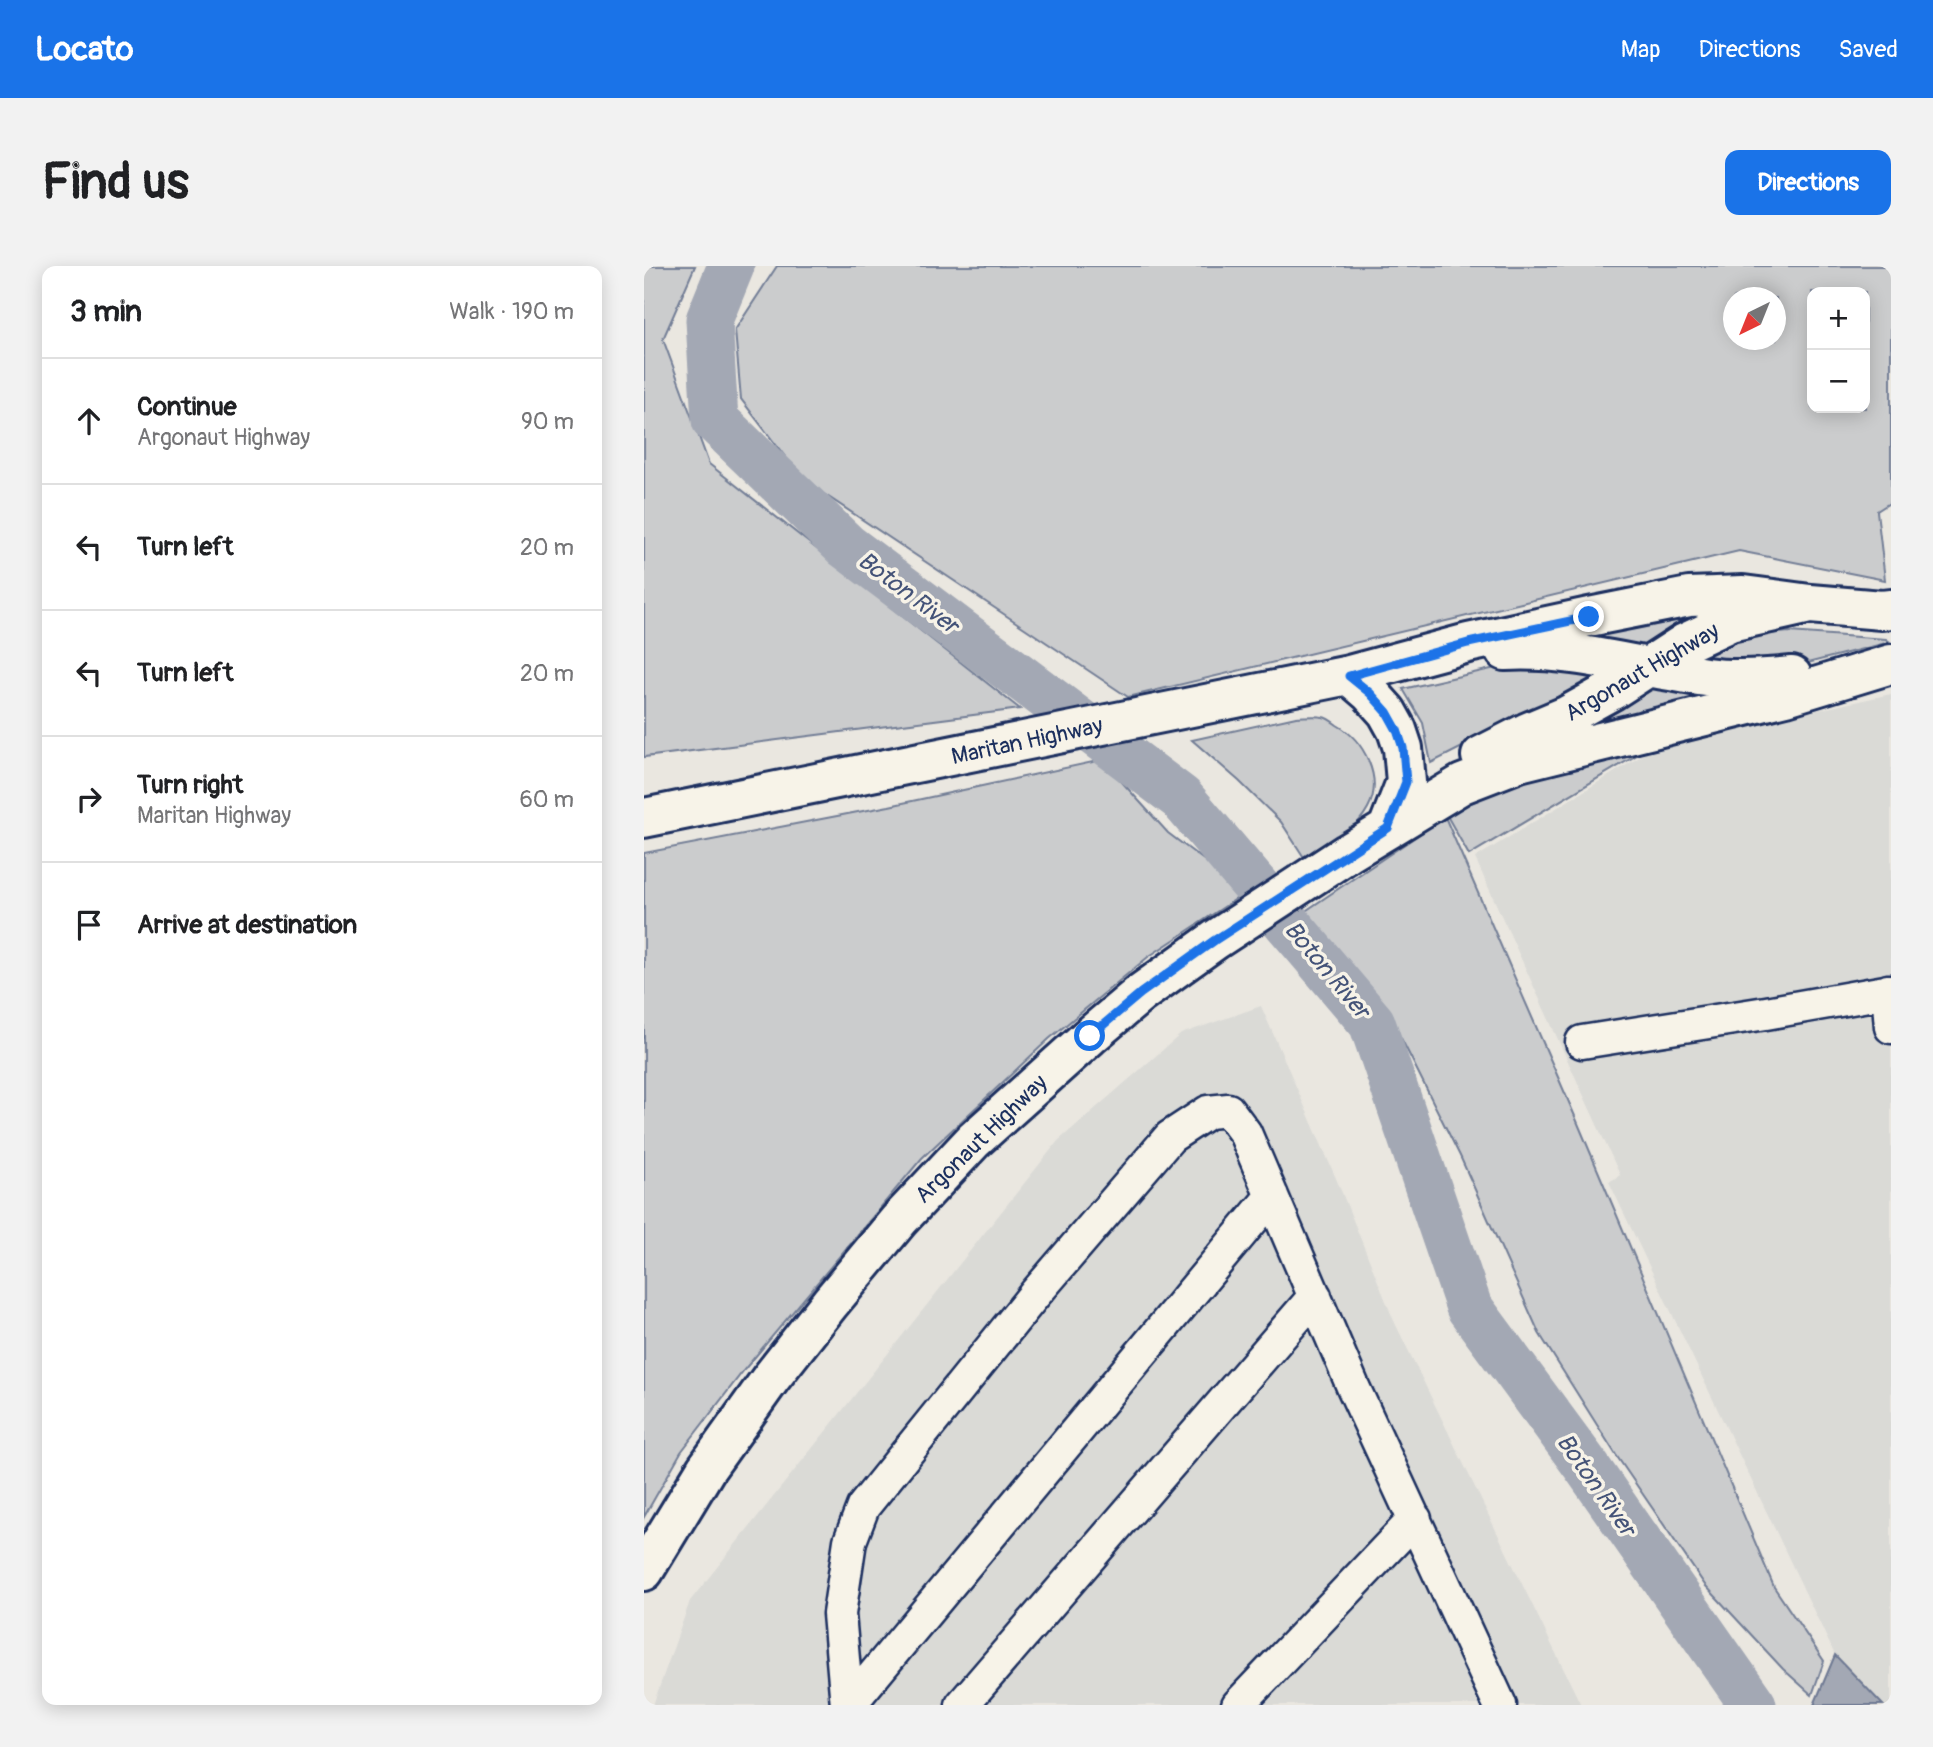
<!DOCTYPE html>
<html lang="en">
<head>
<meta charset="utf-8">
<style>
	:root { --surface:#fff; --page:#f2f2f2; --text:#202124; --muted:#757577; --line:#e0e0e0; --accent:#1a73e8 }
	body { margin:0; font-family:Pangolin,sans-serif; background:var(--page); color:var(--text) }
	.controls { position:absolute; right:21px; top:21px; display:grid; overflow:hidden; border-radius:14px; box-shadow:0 4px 18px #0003 }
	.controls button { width:63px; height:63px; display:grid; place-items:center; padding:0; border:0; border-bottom:2px solid var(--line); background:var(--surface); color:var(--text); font:35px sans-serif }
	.compass { position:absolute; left:1079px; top:21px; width:63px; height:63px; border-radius:50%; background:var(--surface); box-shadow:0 4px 18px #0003; rotate:223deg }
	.stop { position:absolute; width:21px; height:21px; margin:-16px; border:5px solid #1a73e8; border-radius:50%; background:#fff }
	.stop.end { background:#1a73e8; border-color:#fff; box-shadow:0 2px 7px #0008 }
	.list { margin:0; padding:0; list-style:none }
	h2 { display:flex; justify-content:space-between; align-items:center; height:91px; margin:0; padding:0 28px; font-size:30px }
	h2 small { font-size:23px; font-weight:400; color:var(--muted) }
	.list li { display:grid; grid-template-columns:46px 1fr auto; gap:21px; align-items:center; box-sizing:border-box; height:126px; padding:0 28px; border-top:2px solid var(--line) }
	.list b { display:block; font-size:26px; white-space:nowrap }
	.list p { margin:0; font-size:23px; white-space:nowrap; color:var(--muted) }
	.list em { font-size:23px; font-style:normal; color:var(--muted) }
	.icon { flex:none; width:38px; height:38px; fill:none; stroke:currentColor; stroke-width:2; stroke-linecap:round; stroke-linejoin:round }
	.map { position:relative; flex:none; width:1247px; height:1439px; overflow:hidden; border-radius:14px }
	header { display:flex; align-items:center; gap:42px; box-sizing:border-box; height:98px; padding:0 35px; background:var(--accent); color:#fff }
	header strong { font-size:33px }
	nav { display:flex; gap:38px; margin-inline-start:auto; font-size:24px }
	.intro { display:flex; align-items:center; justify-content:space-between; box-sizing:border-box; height:168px; padding:0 42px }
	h1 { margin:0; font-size:49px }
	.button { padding:18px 32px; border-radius:14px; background:var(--accent); color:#fff; font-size:24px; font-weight:700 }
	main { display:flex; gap:42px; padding:0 42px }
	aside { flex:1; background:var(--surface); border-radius:14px; box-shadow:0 4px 18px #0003 }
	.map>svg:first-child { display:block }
</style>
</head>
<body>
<header>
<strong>Locato</strong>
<nav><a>Map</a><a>Directions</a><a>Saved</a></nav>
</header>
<div class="intro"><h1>Find us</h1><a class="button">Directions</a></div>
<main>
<aside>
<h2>3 min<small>Walk · 190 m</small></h2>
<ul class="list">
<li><svg class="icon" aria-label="ahead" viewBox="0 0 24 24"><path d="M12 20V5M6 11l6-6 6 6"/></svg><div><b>Continue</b><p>Argonaut Highway</p></div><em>90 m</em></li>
<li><svg class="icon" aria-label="left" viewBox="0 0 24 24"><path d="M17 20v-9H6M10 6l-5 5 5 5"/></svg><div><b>Turn left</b></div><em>20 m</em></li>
<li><svg class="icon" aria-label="left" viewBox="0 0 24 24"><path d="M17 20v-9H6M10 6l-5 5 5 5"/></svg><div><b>Turn left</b></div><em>20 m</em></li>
<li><svg class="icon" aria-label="right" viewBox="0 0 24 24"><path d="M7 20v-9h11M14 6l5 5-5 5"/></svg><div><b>Turn right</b><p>Maritan Highway</p></div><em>60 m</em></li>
<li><svg class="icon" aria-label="arrive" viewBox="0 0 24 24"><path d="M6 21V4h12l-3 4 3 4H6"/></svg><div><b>Arrive at destination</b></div></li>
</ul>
</aside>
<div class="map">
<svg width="1247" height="1439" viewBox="0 0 1247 1439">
	<rect width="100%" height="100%" fill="#eae7e0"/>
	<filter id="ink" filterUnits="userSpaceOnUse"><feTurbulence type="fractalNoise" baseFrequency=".0143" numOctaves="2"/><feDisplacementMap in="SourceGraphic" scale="14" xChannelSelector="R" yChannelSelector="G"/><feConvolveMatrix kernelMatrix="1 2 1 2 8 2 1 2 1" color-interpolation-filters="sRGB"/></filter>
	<g filter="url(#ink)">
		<path fill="#dadad6" d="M1247,428V1439H1239L1191,1389L965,916L976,909L831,592L1015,479Z
			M617,740L694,917L750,1055L937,1439H9L46,1335L414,875L537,768Z"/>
		<path fill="#cbcccd" stroke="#737e96" stroke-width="2" fill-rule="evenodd" d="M0,0H51L19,73L65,198L376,443L0,491Z
			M133,0H1247V236L1233,245L1241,314L1095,285L484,431L159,214L97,133L91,64ZM1168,26H1221V142H1168ZM1090,32H1132V74H1090Z
			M1087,349L1001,392L895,379C959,366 1022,354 1087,349Z
			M1145,366L1242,373L1246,376L1144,402L1041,400C1052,394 1063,386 1075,381C1097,371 1121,368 1145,366Z
			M909,398L974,411L840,470L787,497L779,457L759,423L856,401Z
			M1019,417L1112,429L954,457Z
			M652,451C660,451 671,449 679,451C684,452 689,456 693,459C720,474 740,513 724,542C711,567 684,579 661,593L637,556L595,515L548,474Z
			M1008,480L825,589L802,548L885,511Z
			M458,494L524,567L561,595L607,623L504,691L405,773L278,892L100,1104L37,1186L0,1251V587L245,540Z
			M801,551L930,848L1130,1321L1180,1395L1168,1429L1139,1403L1061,1319L972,1189L895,1067L816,890L756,770L657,648Z"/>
		<path fill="#a3a8b4" stroke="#6d7892" stroke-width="2" d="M1191,1389L1239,1439H1170Z"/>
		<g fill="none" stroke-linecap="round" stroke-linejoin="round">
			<path stroke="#a3a8b4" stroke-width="47" d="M87,0L65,54L71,154L202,280L537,532L728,757L825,1041L940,1197L1109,1439"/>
			<defs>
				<path id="minor" d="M1244,725L1247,761
					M938,776L1122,747L1247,725
					M203,1439L195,1348L206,1275L219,1241L391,1028L526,871L564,846L584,844L601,867L710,1123L856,1439
					M205,1439L628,930
					M318,1439L671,1030
					M594,1439L771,1253"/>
				<path id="major" d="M861,385C930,381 995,402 1062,411C1091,415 1119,413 1148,410
					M705,409L726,427L743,446L753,464L759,482L762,516L744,562
					M837,490L884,466L922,450L967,425L1041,377L1086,356L1166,338L1238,344L1247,343
					M0,552L705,409L824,377L945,351L1045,331L1099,329L1166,338
					M0,1305L62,1203L127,1112L186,1037L255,954L330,874L446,770L497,727L571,674L704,587L818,518L875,496L1142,430L1247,398"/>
			</defs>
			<use href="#minor" stroke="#1b2f5e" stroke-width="37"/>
			<use href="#major" stroke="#1b2f5e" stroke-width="44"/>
			<use href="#minor" stroke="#f7f3e8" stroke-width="32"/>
			<use href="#major" stroke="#f7f3e8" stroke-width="38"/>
		</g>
	</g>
	<g fill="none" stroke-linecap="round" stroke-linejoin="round" filter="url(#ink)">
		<path stroke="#1a73e8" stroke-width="9" d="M446,770L497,727L571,674L744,562L762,516L759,482L753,464L743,446L726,427L705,410L824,377L945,351"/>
	</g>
	<g text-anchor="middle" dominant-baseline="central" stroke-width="7" stroke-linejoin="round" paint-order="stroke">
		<g font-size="23" fill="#1b2f5e" stroke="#f7f3e8">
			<text transform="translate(998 406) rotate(-30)">Argonaut Highway</text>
			<text transform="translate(383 475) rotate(-12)">Maritan Highway</text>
			<text transform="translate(337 873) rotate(-44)">Argonaut Highway</text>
		</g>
		<g font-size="24" font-style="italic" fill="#445378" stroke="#f7f3e8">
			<text transform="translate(264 327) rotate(37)">Boton River</text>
			<text transform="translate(683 704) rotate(50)">Boton River</text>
			<text transform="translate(952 1219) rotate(55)">Boton River</text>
		</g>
	</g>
</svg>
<div class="controls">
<button>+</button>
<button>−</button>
</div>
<svg class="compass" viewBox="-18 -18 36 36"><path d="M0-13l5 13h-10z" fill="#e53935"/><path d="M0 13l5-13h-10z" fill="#757577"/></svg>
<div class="stop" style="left:446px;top:770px"></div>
<div class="stop end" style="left:945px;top:351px"></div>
</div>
</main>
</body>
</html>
